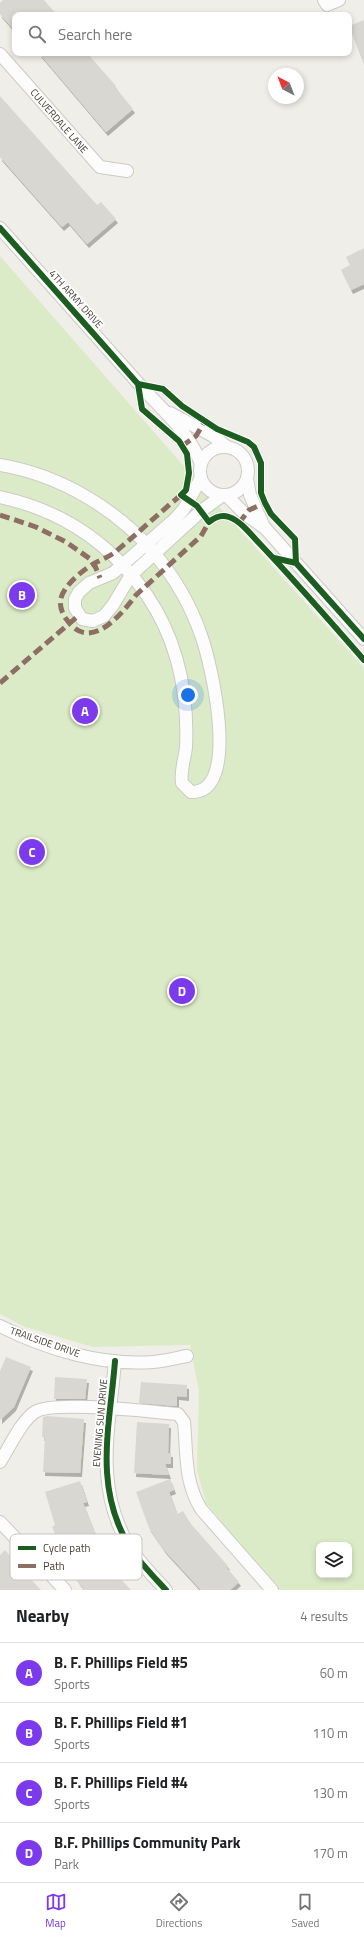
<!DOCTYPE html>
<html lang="en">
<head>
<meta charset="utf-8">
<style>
	:root { --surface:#fff; --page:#f6f6f6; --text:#202124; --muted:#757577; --line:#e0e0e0; --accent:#7c3aed }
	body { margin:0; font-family:"Titillium Web",sans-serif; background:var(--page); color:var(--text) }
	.controls { position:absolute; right:12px; bottom:12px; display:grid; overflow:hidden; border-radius:8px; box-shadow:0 2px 6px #0003 }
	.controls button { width:36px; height:36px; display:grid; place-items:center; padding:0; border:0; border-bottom:1px solid var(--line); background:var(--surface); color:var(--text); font:20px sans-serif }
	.compass { position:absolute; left:268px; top:68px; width:36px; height:36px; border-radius:50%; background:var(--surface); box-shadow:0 2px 6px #0003; rotate:318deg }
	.you { position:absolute; left:188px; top:695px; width:14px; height:14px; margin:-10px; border:3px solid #fff; border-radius:50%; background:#1a73e8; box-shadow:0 0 0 6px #1a73e833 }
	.badge { display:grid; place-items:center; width:26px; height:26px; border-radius:50%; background:var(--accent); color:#fff; font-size:13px; font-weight:700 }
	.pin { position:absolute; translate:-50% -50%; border:2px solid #fff; box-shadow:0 1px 4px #0006 }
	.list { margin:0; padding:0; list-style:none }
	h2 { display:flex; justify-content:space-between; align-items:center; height:52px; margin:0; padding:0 16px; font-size:17px }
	h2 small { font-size:13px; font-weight:400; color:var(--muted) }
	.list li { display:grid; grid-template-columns:26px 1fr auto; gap:12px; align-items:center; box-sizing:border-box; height:60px; padding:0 16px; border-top:1px solid var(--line) }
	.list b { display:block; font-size:15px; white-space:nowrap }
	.list p { margin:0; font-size:13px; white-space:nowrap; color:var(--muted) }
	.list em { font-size:13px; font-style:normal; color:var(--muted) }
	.icon { flex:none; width:22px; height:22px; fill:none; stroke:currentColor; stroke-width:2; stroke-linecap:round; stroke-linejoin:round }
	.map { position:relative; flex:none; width:364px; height:1590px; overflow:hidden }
	.search { position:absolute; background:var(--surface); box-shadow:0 2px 6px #0003; left:12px; right:12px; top:12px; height:44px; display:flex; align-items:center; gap:10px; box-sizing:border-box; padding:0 14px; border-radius:8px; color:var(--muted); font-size:15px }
	.sheet { height:292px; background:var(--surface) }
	nav { display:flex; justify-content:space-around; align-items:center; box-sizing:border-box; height:56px; border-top:1px solid var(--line); background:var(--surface); font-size:11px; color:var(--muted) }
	nav a { display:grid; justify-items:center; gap:2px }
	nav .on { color:var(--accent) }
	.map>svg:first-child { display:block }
</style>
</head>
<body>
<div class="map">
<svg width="364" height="1590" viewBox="0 0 364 1590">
	<defs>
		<filter id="shadow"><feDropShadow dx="2" dy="4" stdDeviation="0" flood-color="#0004"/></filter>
	</defs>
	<rect width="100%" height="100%" fill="#f0eee8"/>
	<path fill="#dcebc7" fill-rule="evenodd" d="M0,256L230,519L364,668V1590H280L206,1503L197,1470L199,1391L190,1345L93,1347L25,1327L0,1314ZM319,1545H349V1575H319Z"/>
	<path fill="#d9d7d1" filter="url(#shadow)" d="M3,0H44L57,15H15V31L0,14V3Z
		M364,20V65L349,26Z
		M39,53H87L116,86L115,87L133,109L106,132Z
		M0,96L97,205L101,202L116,219L87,244L68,222L62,227L0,157Z
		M364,248V284L351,290L341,270L350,265L346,257Z
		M6,1357L31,1367L14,1407L0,1420V1371Z
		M55,1377L87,1379L85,1399H54Z
		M141,1382L187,1385V1397L177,1396V1406L139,1403Z
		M47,1416L84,1419L80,1473L43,1472L45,1437H42L43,1417Z
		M137,1422L169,1424L168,1453H171V1464H165L169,1475L134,1473Z
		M170,1479L174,1490L169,1492L177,1514L183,1511L191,1524L228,1566L226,1567L239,1582L230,1590H201L165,1551L149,1528L136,1492Z
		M80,1481L87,1502L83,1503L95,1533L61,1547L52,1527L55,1525L45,1492Z
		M96,1542L108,1560L105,1562L131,1590H84L66,1563Z
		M5,1550L28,1576L41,1590H0V1555Z"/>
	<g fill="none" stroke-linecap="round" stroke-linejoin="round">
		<defs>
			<path id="minor" d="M324,0L327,5L339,0
				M0,54L100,167L127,171
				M0,228C46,280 92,332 138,383C161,409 189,431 201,464
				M170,413L213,436L227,447
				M200 471a24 24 0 1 1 48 0a24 24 0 1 1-48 0Z
				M0,465C59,475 116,508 155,554C174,577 191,606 201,635C211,662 242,794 191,792L182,783C180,771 185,758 186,747C187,729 186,712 184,695C171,595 98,518 0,497
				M201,478L184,509L175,519L113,573L89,583L79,592L75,599V608L82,619L93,621L104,616L113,605L131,575L201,511L223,495
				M247,479L250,495L264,527
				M226,495L246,515L265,528L364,639
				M0,1326C45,1349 102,1366 153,1362C164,1361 176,1358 187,1356
				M115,1361C110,1426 93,1485 129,1546C139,1562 153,1576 166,1590
				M0,1462C9,1448 21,1421 35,1412C54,1400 152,1412 178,1414L184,1422C187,1453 184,1481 201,1509L272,1590
				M0,1522L65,1590"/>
		</defs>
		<use href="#minor" stroke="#cccac4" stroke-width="14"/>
		<use href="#minor" stroke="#fdfcfc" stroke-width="12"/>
		<path stroke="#8d6e63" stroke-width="5" stroke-dasharray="10 5" stroke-linecap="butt" d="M182,446L196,436L205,421
			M181,495C158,514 137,534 114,553C108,557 101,560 95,563C83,570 65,584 61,598C59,605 62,614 67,620C90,653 121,615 136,595L201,536L209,522
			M0,515L36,527L66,542L93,561L100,578
			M239,523L249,510L265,503
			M0,683L78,616"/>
		<defs>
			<path id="cycleway" d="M0,228L138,384
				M138,384L142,409L179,441L187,454L189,473L186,490L181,495L197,506L209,522C215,517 221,514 229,517C241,521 251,535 260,544C296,582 330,621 364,660
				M138,384L163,389L182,406L217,429L248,442L254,447L261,463V493L265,503L271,514L295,539L296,563L274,558
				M296,563L364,639
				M115,1361C110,1426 93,1485 129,1546C139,1562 153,1576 166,1590"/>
		</defs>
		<use href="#cycleway" stroke="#fff" stroke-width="8"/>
		<use href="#cycleway" stroke="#1b5e20" stroke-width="6"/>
	</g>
	<g text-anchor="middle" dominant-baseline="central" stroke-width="3.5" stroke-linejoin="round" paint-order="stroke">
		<g font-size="10" fill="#453f34" stroke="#fff">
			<text transform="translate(59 121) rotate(49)">CULVERDALE LANE</text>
			<text transform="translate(76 299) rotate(48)">4TH ARMY DRIVE</text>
			<text transform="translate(45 1342) rotate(19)">TRAILSIDE DRIVE</text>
			<text transform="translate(100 1423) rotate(-85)">EVENING SUN DRIVE</text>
		</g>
	</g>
	<rect x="10" y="1534" width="132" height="46" rx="6" fill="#fff" stroke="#c7c5c2" stroke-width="1"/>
	<rect x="18" y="1546" width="18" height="4" fill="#1b5e20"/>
	<rect x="18" y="1564" width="18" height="4" fill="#8d6e63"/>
	<g font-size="11" fill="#453f34">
		<text x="43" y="1552">Cycle path</text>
		<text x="43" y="1570">Path</text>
	</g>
</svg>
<div class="controls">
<button><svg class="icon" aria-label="layers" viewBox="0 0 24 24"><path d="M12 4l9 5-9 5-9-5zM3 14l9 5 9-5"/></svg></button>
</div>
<svg class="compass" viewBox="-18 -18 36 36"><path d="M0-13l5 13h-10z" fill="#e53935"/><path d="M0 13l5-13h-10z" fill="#757577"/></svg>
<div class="you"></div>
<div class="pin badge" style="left:85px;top:711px">A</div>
<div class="pin badge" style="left:22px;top:595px">B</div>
<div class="pin badge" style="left:32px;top:852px">C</div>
<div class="pin badge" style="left:182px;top:991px">D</div>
<div class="search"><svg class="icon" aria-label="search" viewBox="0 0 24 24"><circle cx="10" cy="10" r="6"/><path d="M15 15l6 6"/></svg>Search here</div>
</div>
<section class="sheet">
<h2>Nearby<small>4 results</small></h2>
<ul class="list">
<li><span class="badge">A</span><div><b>B. F. Phillips Field #5</b><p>Sports</p></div><em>60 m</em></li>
<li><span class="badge">B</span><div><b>B. F. Phillips Field #1</b><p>Sports</p></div><em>110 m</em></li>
<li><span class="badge">C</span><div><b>B. F. Phillips Field #4</b><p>Sports</p></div><em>130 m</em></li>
<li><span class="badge">D</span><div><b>B.F. Phillips Community Park</b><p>Park</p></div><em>170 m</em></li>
</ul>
</section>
<nav>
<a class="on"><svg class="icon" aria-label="map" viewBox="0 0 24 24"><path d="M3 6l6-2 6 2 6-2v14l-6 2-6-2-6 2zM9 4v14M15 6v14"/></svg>Map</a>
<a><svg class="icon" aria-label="directions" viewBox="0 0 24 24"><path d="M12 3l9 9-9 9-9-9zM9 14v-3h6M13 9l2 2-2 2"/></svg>Directions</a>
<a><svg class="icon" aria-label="saved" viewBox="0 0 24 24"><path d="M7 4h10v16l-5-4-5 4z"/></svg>Saved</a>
</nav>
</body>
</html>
